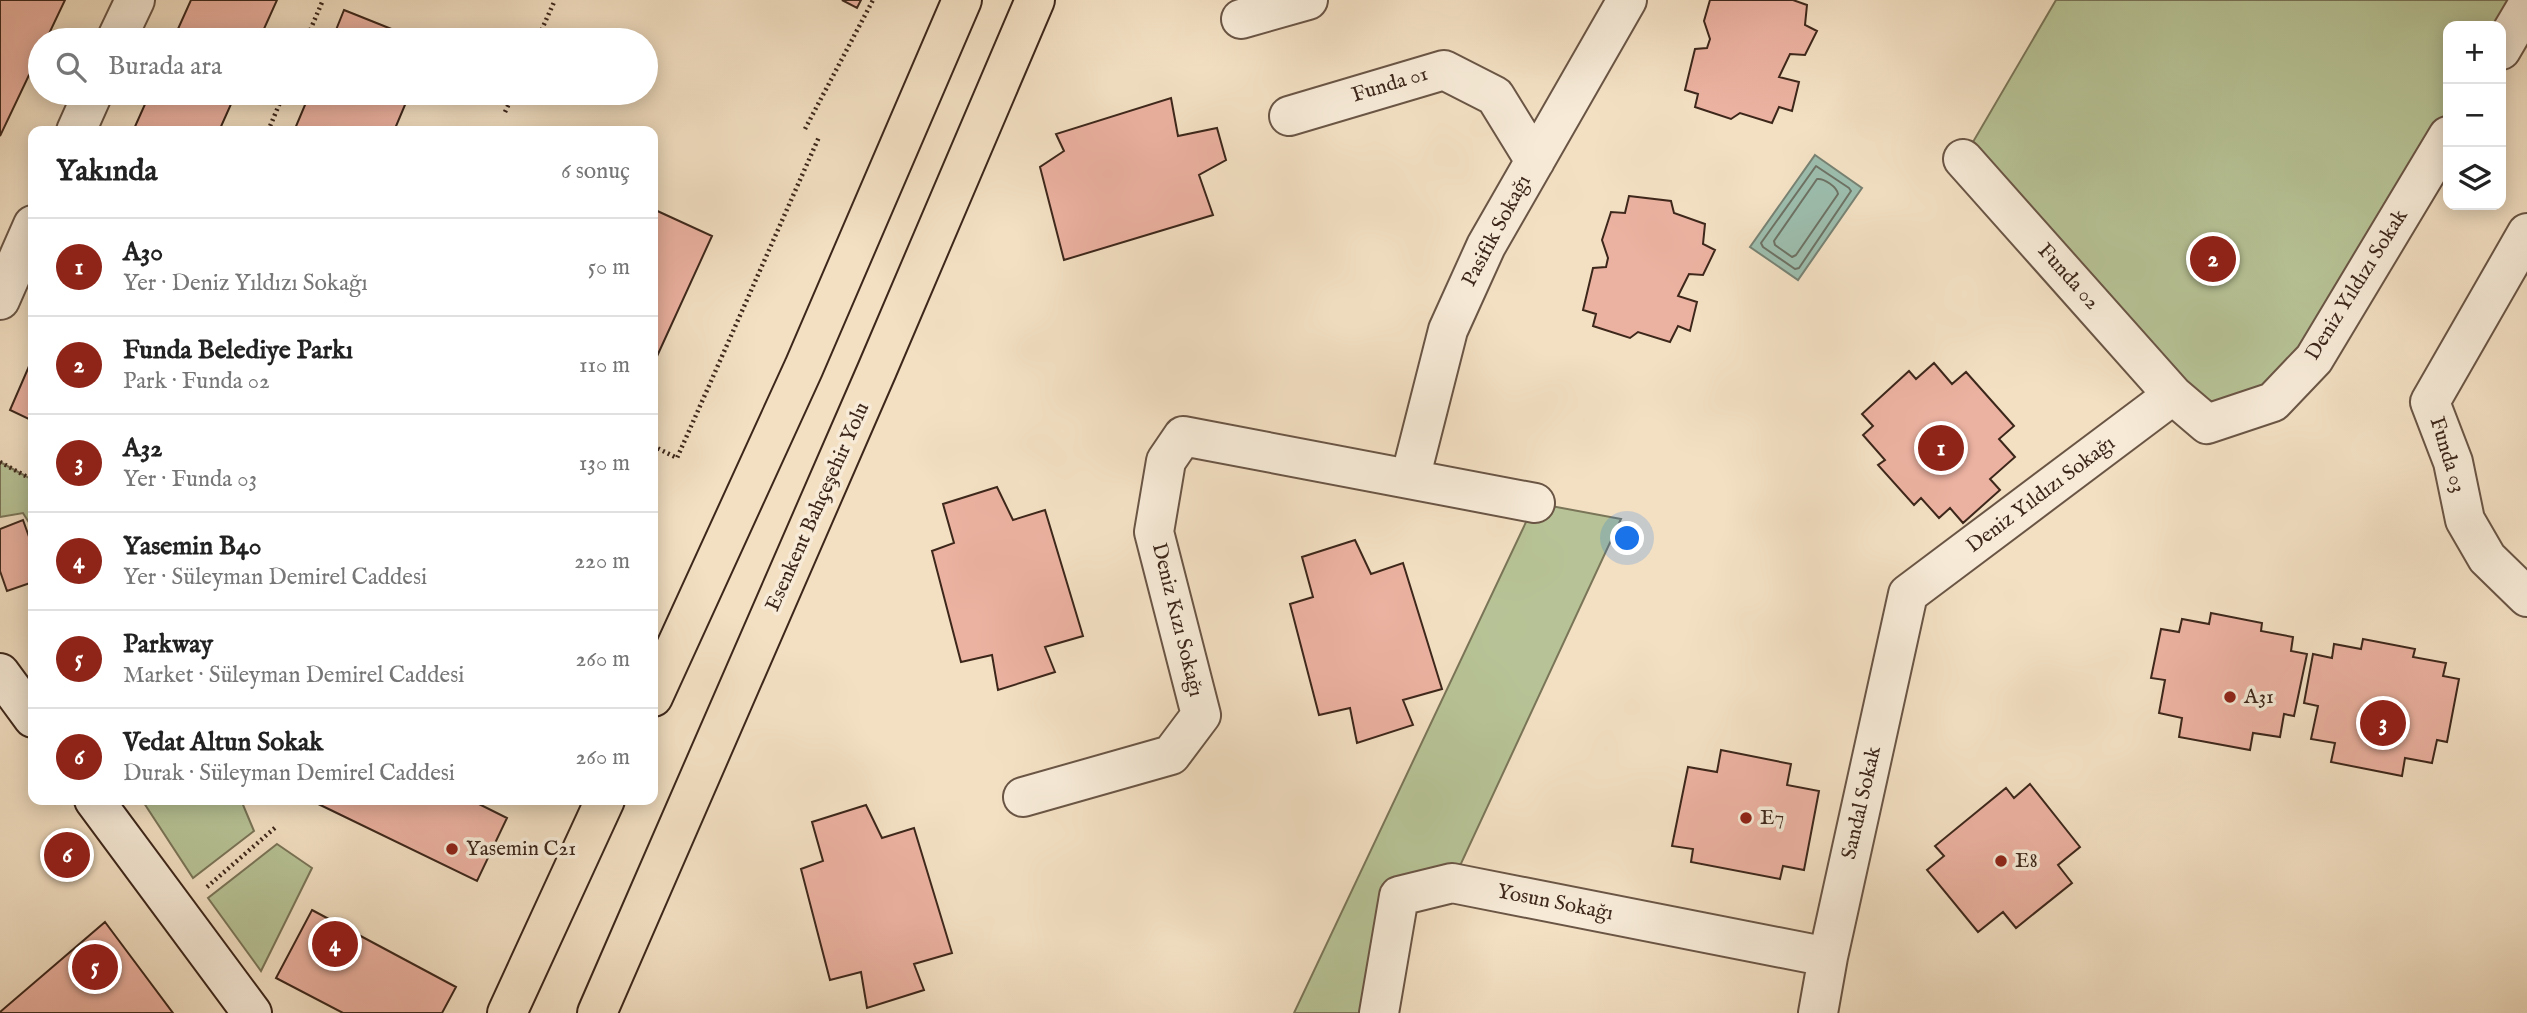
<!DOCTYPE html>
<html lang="tr">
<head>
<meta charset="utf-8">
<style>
	:root { --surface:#fff; --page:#f6f6f6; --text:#222; --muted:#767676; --line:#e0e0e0; --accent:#8f2418 }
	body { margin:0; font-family:"IM FELL English",serif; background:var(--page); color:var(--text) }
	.controls { position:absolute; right:21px; top:21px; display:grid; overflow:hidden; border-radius:14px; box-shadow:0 4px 18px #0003 }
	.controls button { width:63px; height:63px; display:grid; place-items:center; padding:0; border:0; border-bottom:2px solid var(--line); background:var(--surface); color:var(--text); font:35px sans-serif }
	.you { position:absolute; left:1628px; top:539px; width:24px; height:24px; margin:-18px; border:5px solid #fff; border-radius:50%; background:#1a73e8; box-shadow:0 0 0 10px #1a73e833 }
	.badge { display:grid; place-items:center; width:46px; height:46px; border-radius:50%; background:var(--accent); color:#fff; font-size:23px; font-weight:700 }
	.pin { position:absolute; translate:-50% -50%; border:4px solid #fff; box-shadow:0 2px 7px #0006 }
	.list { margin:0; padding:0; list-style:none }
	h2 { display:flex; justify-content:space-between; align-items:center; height:91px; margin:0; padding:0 28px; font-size:30px }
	h2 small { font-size:23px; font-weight:400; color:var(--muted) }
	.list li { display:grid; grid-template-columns:46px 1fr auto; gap:21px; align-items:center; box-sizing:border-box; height:98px; padding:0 28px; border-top:2px solid var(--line) }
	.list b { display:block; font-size:26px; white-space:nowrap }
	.list p { margin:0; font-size:23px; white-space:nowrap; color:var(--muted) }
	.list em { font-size:23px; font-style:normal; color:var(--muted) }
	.icon { flex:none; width:38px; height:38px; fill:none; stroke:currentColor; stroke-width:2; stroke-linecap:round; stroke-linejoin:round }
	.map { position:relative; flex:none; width:2527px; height:1013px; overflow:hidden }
	.search { position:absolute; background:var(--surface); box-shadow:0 4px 18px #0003; left:28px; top:28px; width:630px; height:77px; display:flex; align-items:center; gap:18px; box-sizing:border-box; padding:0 24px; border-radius:38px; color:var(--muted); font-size:26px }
	.panel { position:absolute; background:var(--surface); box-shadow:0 4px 18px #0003; left:28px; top:126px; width:630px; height:679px; border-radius:14px }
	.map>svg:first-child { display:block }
</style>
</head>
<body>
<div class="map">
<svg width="2527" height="1013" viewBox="0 0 2527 1013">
	<rect width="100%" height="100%" fill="#f3e0c3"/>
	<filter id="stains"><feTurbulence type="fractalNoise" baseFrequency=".00286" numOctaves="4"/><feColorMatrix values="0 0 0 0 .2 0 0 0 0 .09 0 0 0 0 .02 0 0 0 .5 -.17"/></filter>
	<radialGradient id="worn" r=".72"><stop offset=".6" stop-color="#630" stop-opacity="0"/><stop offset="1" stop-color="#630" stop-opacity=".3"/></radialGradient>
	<path fill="#b7c396" stroke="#7a7558" stroke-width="2" d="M2056,0H2527L2501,26H2448V136L2314,359L2207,424L1963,159Z
		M0,462L33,480V529L23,513L0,517Z
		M1535,503L1621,519L1452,883L1399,897L1379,1013H1294Z
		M142,800H241L254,831L193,878Z
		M277,844L312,868L261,971L208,898Z"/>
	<path fill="#9dbeae" stroke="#778273" stroke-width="2" d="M1815,155L1862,188L1798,280L1750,247Z"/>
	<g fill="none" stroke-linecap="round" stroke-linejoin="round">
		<path stroke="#6d7264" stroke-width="2" d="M1816,166L1849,188L1851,191L1799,268L1795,269L1763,247L1761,243Z
			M1817,179C1824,178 1837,187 1838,194L1796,255L1792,257L1775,245L1774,241Z"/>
	</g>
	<path fill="#ecb2a1" stroke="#3d271b" stroke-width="2" d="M0,0H65L46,40H40V52L0,136Z
		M191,0H277L259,40H173Z
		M842,0H861L857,8Z
		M1710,0H1793L1807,5L1805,25L1817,31L1805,55L1790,54L1779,77L1799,82L1792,111L1779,107L1772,123L1740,113L1731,119L1695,107L1698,94L1685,90L1695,49L1707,48L1710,39L1704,21Z
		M344,10L419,40H332Z
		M150,93H236L219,131H133Z
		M310,93H410L394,131H294Z
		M1171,98L1178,136L1217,128L1226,160L1199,175L1213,215L1064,260L1040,167L1064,151L1056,134Z
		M1629,196L1671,201L1674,213L1705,224L1703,244L1715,250L1703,275L1689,274L1678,296L1697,302L1690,331L1678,326L1670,342L1638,332L1630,338L1593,326L1596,314L1583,310L1593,268L1606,267L1608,258L1602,240L1611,212L1625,213Z
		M653,209L712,236L653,365Z
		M33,357V421L10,410Z
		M1934,363L1952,384L1966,372L2014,426L1999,439L2015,457L1990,479L2000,490L1963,523L1950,508L1939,518L1921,498L1914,505L1878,465L1885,460L1863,435L1873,426L1862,414L1909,371L1916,379Z
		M997,487L1013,520L1045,510L1083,636L1045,647L1055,672L998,690L992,655L961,662L932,551L954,543L943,504Z
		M23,520L33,548V582L7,591L0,571V529Z
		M1355,540L1371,574L1403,563L1442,689L1403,700L1413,725L1357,743L1350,708L1319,715L1290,604L1313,597L1302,557Z
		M2211,613L2262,623L2261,631L2293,637L2291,651L2307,654L2294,716L2284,714L2280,737L2253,733L2250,750L2179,737L2182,718L2159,713L2165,680L2151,678L2161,629L2179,632L2182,619L2209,624Z
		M2363,639L2415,649L2413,657L2446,663L2443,676L2459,679L2447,742L2437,740L2432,763L2405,758L2402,776L2331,762L2335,743L2311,739L2318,706L2304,703L2313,654L2332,658L2334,644L2361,649Z
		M1721,750L1791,764L1787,785L1819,791L1804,870L1783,866L1780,879L1691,862L1693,849L1672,846L1688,767L1717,772Z
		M2030,784L2080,847L2058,865L2072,883L2016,928L2003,912L1978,932L1927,870L1944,856L1935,846L2006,788L2014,798Z
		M310,800H471L507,818L477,881Z
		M866,805L882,838L914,828L952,953L914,964L924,990L867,1008L861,972L830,980L801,869L823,861L812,822Z
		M312,910L456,987L442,1013H343L276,978Z
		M105,922L173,1013H0V1012Z"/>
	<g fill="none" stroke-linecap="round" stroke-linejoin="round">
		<defs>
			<path id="minor" d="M1241,19L1308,0
				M116,40L135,0
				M2501,50L2527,6
				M1289,116L1444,70L1495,96L1535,161
				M76,131L93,93
				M1963,159L2173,395L2207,424L2273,402L2314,359L2448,136
				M2527,233L2430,402L2453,462L2465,520L2487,558L2527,597
				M0,300L33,225
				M1410,479L1448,330L1486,246L1627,0
				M1023,797L1171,755L1201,715L1154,532L1166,461L1183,436L1535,503
				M1379,1013L1399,896L1452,883L1828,957
				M1818,1013L1828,957L1908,594L2173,395"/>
			<path id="secondary" d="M0,673L33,718
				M94,800L252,1013"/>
			<path id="primary" d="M653,697L804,367L962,0
				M507,1013L605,800
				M597,1013L877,370L1035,0"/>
		</defs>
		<use href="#minor" stroke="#6a5545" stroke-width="42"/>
		<use href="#secondary" stroke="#3d271b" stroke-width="42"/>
		<use href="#primary" stroke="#3d271b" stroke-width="42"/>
		<path stroke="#3d271b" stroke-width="4.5" stroke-dasharray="2 3.5" stroke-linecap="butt" d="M306,40L323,0
			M537,40L555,0
			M505,112L514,93
			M805,129L873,0
			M268,131L284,93
			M653,446L677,458L819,137
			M0,462L33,480
			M207,887L277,826"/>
		<use href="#minor" stroke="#f7ebd8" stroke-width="38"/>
		<use href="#secondary" stroke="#f7ebd8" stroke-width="38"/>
		<use href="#primary" stroke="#f3e0c3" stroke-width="38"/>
	</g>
	<g fill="#8f2418" stroke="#f7ebd8" stroke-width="2.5">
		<circle cx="2230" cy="697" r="7"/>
		<circle cx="1746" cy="818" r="7"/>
		<circle cx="452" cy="849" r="7"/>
		<circle cx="2001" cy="861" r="7"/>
	</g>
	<g text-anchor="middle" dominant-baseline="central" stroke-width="7" stroke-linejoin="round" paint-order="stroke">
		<g font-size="21" fill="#3d271b" stroke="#f7ebd8">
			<text transform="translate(1390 85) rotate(-17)">Funda 01</text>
			<text transform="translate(1497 231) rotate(-62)">Pasifik Sokağı</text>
			<text transform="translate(2068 277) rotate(48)">Funda 02</text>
			<text transform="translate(2357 285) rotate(-58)">Deniz Yıldızı Sokak</text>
			<text transform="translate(2447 455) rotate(73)">Funda 03</text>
			<text transform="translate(2041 495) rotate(-37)">Deniz Yıldızı Sokağı</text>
			<text transform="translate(818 507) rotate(-66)">Esenkent Bahçeşehir Yolu</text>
			<text transform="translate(1177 620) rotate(76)">Deniz Kızı Sokağı</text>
			<text transform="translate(1862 803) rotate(-77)">Sandal Sokak</text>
			<text transform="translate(1555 903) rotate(11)">Yosun Sokağı</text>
		</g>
		<g font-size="21" fill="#3d271b" stroke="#f7ebd8" text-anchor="start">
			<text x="2244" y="697">A31</text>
			<text x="1760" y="818">E7</text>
			<text x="466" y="849">Yasemin C21</text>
			<text x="2015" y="861">E8</text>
		</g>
	</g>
	<rect width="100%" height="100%" filter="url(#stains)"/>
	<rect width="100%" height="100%" fill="url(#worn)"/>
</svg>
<div class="controls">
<button>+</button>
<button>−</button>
<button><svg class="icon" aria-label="layers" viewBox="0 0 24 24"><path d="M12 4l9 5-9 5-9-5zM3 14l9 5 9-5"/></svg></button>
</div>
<div class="you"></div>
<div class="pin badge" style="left:1941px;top:448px">1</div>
<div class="pin badge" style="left:2213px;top:259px">2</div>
<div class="pin badge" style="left:2383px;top:723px">3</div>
<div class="pin badge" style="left:335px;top:944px">4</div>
<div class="pin badge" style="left:95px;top:967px">5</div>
<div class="pin badge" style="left:67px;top:855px">6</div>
<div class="search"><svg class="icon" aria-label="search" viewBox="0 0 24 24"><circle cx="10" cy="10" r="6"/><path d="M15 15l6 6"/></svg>Burada ara</div>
<section class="panel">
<h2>Yakında<small>6 sonuç</small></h2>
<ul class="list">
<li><span class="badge">1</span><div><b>A30</b><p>Yer · Deniz Yıldızı Sokağı</p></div><em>50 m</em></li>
<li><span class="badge">2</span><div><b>Funda Belediye Parkı</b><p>Park · Funda 02</p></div><em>110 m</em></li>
<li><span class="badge">3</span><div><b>A32</b><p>Yer · Funda 03</p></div><em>130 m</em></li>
<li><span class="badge">4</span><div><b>Yasemin B40</b><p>Yer · Süleyman Demirel Caddesi</p></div><em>220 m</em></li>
<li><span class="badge">5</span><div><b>Parkway</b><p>Market · Süleyman Demirel Caddesi</p></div><em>260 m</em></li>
<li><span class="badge">6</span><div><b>Vedat Altun Sokak</b><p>Durak · Süleyman Demirel Caddesi</p></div><em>260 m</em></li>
</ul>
</section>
</div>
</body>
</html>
